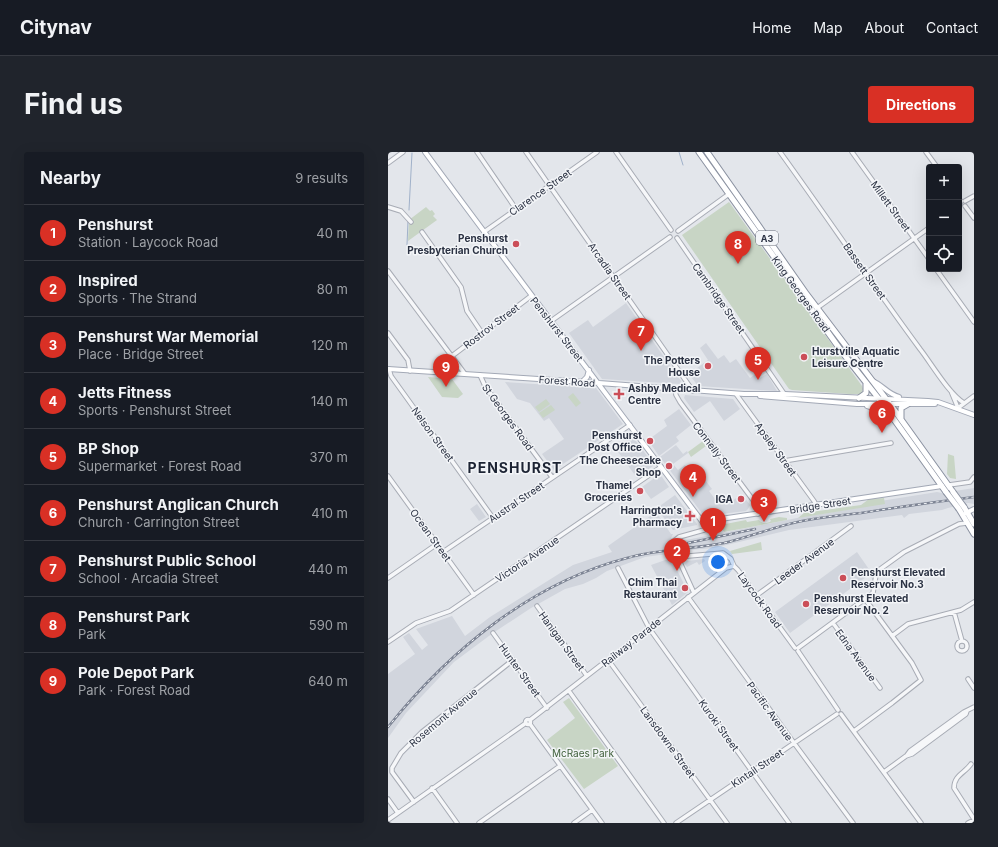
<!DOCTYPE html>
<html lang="en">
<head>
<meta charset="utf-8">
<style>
	:root { --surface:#171b24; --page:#20242c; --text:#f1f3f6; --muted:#9ea1a6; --line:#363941; --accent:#d93025 }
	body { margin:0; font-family:Inter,sans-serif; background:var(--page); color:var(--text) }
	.controls { position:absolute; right:12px; top:12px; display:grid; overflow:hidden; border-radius:4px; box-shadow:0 4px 16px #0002 }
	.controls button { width:36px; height:36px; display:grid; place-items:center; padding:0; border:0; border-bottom:1px solid var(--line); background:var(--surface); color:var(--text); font:20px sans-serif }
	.you { position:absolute; left:330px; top:410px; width:14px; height:14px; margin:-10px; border:3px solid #fff; border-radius:50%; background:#1a73e8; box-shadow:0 0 0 6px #1a73e833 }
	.badge { display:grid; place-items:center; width:26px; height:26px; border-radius:50%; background:var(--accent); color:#fff; font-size:13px; font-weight:700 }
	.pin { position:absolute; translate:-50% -33px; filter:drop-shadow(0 1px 2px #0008) }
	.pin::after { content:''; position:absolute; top:21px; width:14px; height:12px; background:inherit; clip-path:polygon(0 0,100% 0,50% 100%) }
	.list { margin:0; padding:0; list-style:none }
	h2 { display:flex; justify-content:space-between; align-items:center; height:52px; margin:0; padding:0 16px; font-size:17px }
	h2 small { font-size:13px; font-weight:400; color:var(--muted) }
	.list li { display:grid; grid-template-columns:26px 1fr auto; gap:12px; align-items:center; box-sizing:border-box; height:56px; padding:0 16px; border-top:1px solid var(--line) }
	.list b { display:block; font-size:15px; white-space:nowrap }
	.list p { margin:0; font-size:13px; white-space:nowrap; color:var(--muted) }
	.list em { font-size:13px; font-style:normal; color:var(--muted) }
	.icon { flex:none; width:22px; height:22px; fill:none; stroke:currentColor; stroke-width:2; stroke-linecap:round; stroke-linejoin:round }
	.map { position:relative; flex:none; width:586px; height:671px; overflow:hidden; border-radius:4px }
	header { display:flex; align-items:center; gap:24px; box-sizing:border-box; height:56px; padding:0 20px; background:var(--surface); border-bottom:1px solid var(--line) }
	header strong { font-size:19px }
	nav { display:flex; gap:22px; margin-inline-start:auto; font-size:14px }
	.intro { display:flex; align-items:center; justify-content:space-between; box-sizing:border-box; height:96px; padding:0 24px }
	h1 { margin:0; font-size:28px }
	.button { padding:10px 18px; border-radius:4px; background:var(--accent); color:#fff; font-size:14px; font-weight:700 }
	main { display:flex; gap:24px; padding:0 24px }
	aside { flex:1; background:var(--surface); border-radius:4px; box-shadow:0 4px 16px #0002 }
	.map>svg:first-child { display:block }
</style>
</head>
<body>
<header>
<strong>Citynav</strong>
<nav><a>Home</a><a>Map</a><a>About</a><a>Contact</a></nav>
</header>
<div class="intro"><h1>Find us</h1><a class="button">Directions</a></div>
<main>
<aside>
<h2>Nearby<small>9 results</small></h2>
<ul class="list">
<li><span class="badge">1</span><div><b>Penshurst</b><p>Station · Laycock Road</p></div><em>40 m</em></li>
<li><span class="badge">2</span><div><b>Inspired</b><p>Sports · The Strand</p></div><em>80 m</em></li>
<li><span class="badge">3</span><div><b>Penshurst War Memorial</b><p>Place · Bridge Street</p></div><em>120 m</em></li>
<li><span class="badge">4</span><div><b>Jetts Fitness</b><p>Sports · Penshurst Street</p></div><em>140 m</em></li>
<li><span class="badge">5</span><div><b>BP Shop</b><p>Supermarket · Forest Road</p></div><em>370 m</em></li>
<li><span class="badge">6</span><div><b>Penshurst Anglican Church</b><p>Church · Carrington Street</p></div><em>410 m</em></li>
<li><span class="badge">7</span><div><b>Penshurst Public School</b><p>School · Arcadia Street</p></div><em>440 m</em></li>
<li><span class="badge">8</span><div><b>Penshurst Park</b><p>Park</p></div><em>590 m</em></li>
<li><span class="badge">9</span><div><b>Pole Depot Park</b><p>Park · Forest Road</p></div><em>640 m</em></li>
</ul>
</aside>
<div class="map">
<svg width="586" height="671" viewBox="0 0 586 671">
	<rect width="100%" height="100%" fill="#e3e6eb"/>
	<path fill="#d1d5dd" d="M238,151L293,229L292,232L214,227L181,181L200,168L205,175Z
		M318,191L330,207L336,203L342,211L348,207L362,226L369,221L372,226L379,222L389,239L310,234L301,222L320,208L312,196Z
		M117,230L208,236L235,272L166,318L154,302L176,287L161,266L156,269L142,251L129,247Z
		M297,243L345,247L352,257L336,269L322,249L306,260L296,246Z
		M291,257L303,273L288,285L291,289L271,304L260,288L279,274L276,268Z
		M241,280L266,313L249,326L228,297L239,289L236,284Z
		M288,293L295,302L299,299L300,301L285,312L290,318L297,313L301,319L307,315L324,337L321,339L327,347L331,344L338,353L354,342L362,353L360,357L358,359L316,364L272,305Z
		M272,322L281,335L263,347L254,335Z
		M586,336V352L580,351L560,356L554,358L521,362L516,366L514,363L401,378L326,396L302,398L301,399L257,405L219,419L208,426L195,432L177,437L143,456L105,481L66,510L18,561L0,586V522L27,502L15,485L21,481L34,498L40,493L28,477L64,464L77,484L102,465L185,413L224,400L220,394L268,360L283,382H285L283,386L298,388L414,365L470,356L480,351L549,340L554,341Z
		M287,343L309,372V373L285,378L270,358L269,356Z
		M89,352L98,365L91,369L82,357Z
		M469,400L485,423V428L481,423L402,481L387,460Z
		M283,406L300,440L284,453L263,413Z
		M316,407L317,409L311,413L309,410L299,415L297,412L299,409Z"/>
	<path fill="#c8d5c5" d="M341,50L474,234L475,237L473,242H461L404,238L401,237L294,83Z
		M38,55L42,59L44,58L47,62L45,64L49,68L20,89L21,68Z
		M40,225L64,227L75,242L70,246L54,245Z
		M185,241L193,251L188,255L180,245Z
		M158,247L162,252L151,260L147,255Z
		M163,253L167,258L155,266L151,261Z
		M315,289L318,294L303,305L300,300Z
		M560,302L566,304L568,327L562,326L559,322Z
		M496,346L497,352L410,366L416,361L473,353L481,347Z
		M391,365L399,366V368L336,380L335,378H325L324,377V375L327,374L358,368L359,370L371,368C374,372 379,372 383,369L382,367Z
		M373,390L374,398L344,402L342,399Z
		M181,546L230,614L196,637L159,588L187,566L175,550Z"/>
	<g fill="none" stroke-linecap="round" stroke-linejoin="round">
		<path stroke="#a0b1c9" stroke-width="1" d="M291,0L295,13
			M21,58L24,1
			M19,93L20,69"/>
		<defs>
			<path id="minor" d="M89,0L128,57
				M138,0L305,239
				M228,0L283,78
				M392,0C439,65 484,132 532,197C543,211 561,242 576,251
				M464,0L541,107
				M538,0L549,15
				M0,11L15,0
				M577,49L586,44
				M571,54L573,49
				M577,54L586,66
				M0,55L13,59L23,70
				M290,79L341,42
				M34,80L73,135L79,159L94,181
				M96,80L209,0
				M289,86L397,243
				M548,117L586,170
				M0,119L77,222
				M429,156L541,76
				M163,169L282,85
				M0,181L20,208L22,219
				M64,204L143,144
				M1,217L3,224L105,366
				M92,223L97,234L164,325
				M287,237L288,243L292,250L365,348L369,355L370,362
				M563,239L570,256L586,244
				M348,242L426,349L428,353
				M396,309L503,291
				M0,324L86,443
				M561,333L582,330L586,325
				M286,389L291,385L316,378L317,376L316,372
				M55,400L242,273
				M289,404L306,441
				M289,405L335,401L343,407L346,414L350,418L407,496
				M230,416L261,476L401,671
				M0,426L49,392
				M369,443L463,374
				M300,445L406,591L465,671
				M149,454L199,524
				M566,460L574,489
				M445,471L492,536
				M105,481L159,556
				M504,484L520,472L573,458L586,450
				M569 494a5 5 0 1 1 10 0a5 5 0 1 1-10 0Z
				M0,490L28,471L62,459L273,315
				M410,496L485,441L488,423L491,418L516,400L571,372L579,371
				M410,499L450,558
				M221,509L339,671
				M580,527L586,536
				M181,539L276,671
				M453,562L533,671
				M137.5 570a2.5 2.5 0 1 1 5 0a2.5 2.5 0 1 1-5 0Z
				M142,568L213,513L223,507L228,502L338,416L346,414
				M142,572L214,671
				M466,579L504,551L533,528L524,511L477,447
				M519,603L522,599L576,560L586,555
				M583,612C577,621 566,623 566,636L586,667
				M496,620L518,604L524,602L578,562L579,559
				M44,636L69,671
				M0,647L10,661
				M26,650L4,620V616L13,601L34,580L125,508
				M0,668L138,571
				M91,671L172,614
				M186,671L204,658
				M288,671L449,562
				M580,671L586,668"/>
			<path id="major" d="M37,0C129,125 223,248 316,372L326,368L554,334
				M0,217L211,231L356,242H397L540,249L550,250L586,263
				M485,229C494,233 500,242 511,245
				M194,230L199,225L201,218
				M372,244L469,252H547
				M479,254C488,256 495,263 504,265
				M578,361L586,357"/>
			<path id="highway" d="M311,0L454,200L495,252L558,340
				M319,0L417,140L502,252L565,340
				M471,246L478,241V232
				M513,266V256L520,252
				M576,355L586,372
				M571,357L586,382"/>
		</defs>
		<use href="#minor" stroke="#a8acb5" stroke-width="5.5"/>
		<use href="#major" stroke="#a3a9b6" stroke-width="6"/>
		<use href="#highway" stroke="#8b92a1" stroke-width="7"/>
		<use href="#minor" stroke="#f6f7f9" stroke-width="3.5"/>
		<use href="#major" stroke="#fff" stroke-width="4"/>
		<use href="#highway" stroke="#fff" stroke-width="5"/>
		<defs>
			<path id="rail" d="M300,391L367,377
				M0,575C61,499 143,431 239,406C271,397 304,397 336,391C362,385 388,374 414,369C434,365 453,363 473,361C510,355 548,350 586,345"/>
		</defs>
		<use href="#rail" stroke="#7d8494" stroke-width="2.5"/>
		<use href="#rail" stroke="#f3f5f8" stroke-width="1" stroke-dasharray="3" stroke-linecap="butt"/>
		<defs>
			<path id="minor-bridge" d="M286,389L288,401"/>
			<path id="highway-bridge" d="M558,340L571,357
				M565,340L576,355"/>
		</defs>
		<use href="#minor-bridge" stroke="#a8acb5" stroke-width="5.5" stroke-linecap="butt"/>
		<use href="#highway-bridge" stroke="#8b92a1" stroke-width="7" stroke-linecap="butt"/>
		<use href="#minor-bridge" stroke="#f6f7f9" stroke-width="3.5"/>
		<use href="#highway-bridge" stroke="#fff" stroke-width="5"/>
	</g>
	<g fill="#cb4e58" stroke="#f3f5f8" stroke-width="1.5">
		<circle cx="128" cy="92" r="4"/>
		<circle cx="416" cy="205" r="4"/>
		<circle cx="320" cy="214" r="4"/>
		<path d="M229 236h4v4h4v4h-4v4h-4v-4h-4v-4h4z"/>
		<circle cx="262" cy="289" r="4"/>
		<circle cx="281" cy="314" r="4"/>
		<circle cx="252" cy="339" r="4"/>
		<circle cx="353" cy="347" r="4"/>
		<path d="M300 358h4v4h4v4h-4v4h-4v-4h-4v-4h4z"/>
		<circle cx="455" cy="426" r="4"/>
		<circle cx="297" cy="436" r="4"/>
		<circle cx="418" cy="452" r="4"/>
	</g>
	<g text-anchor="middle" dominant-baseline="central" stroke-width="3" stroke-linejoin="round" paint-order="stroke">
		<rect fill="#f3f5f8" stroke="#676c79" stroke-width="1" x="368" y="79" width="22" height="14" rx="3"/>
		<g font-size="9" font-weight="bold" fill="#2b3243">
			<text x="379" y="86">A3</text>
		</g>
		<g font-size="10" fill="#2b3243" stroke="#f3f5f8">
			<text transform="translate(152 40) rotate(-35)">Clarence Street</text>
			<text transform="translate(503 54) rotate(54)">Millett Street</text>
			<text transform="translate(222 119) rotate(55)">Arcadia Street</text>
			<text transform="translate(477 119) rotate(55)">Bassett Street</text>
			<text transform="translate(413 142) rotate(54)">King Georges Road</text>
			<text transform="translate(331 146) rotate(55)">Cambridge Street</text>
			<text transform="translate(103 174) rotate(-37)">Rostrov Street</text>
			<text transform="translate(169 177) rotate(52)">Penshurst Street</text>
			<text transform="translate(179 229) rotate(4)">Forest Road</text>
			<text transform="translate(120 265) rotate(54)">St Georges Road</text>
			<text transform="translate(45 282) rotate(54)">Nelson Street</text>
			<text transform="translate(388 297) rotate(54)">Apsley Street</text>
			<text transform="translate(329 300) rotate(53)">Connelly Street</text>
			<text transform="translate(128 350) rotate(-34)">Austral Street</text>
			<text transform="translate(432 353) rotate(-9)">Bridge Street</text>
			<text transform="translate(43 383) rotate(54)">Ocean Street</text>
			<text transform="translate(139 407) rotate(-34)">Victoria Avenue</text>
			<text transform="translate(416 409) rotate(-36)">Leeder Avenue</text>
			<text transform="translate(372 448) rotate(54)">Laycock Road</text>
			<text transform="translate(174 489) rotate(54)">Hanigan Street</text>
			<text transform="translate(243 490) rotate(-38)">Railway Parade</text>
			<text transform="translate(468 503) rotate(54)">Edna Avenue</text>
			<text transform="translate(132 518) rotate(54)">Hunter Street</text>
			<text transform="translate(382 559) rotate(54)">Pacific Avenue</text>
			<text transform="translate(55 565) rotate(-40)">Rosemont Avenue</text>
			<text transform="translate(331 573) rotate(54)">Kuroki Street</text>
			<text transform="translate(280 590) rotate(54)">Lansdowne Street</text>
			<text transform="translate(369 616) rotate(-34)">Kintail Street</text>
		</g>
		<g font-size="10" font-weight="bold" fill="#2b3243" stroke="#f3f5f8" text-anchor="end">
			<text x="120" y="86">Penshurst<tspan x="120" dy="12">Presbyterian Church</tspan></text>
			<text x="424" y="199" text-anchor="start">Hurstville Aquatic<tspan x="424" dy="12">Leisure Centre</tspan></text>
			<text x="312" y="208">The Potters<tspan x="312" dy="12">House</tspan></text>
			<text x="240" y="236" text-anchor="start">Ashby Medical<tspan x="240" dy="12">Centre</tspan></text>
			<text x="254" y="283">Penshurst<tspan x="254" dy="12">Post Office</tspan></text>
			<text x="273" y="308">The Cheesecake<tspan x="273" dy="12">Shop</tspan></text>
			<text x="244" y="333">Thamel<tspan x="244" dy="12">Groceries</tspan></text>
			<text x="345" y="347">IGA</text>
			<text x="294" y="358">Harrington's<tspan x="294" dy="12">Pharmacy</tspan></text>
			<text x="463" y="420" text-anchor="start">Penshurst Elevated<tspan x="463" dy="12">Reservoir No.3</tspan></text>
			<text x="289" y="430">Chim Thai<tspan x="289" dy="12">Restaurant</tspan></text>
			<text x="426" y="446" text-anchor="start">Penshurst Elevated<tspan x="426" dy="12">Reservoir No. 2</tspan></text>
		</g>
		<g font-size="10" fill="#3e5e39" stroke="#f3f5f8">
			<text x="195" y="601">McRaes Park</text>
		</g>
		<g font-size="14" font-weight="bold" letter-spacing="1" fill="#1d2434" stroke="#f3f5f8">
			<text x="127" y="315">PENSHURST</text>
		</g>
	</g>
</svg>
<div class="controls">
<button>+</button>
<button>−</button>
<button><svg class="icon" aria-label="locate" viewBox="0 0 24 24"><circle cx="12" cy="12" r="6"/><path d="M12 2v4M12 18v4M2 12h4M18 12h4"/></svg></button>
</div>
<div class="you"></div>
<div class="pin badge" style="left:325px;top:389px">1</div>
<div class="pin badge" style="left:289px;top:419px">2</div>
<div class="pin badge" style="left:376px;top:370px">3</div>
<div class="pin badge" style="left:305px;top:345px">4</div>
<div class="pin badge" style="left:370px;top:228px">5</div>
<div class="pin badge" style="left:494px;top:281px">6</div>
<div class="pin badge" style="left:253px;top:199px">7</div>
<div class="pin badge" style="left:350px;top:112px">8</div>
<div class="pin badge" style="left:58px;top:235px">9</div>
</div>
</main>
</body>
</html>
